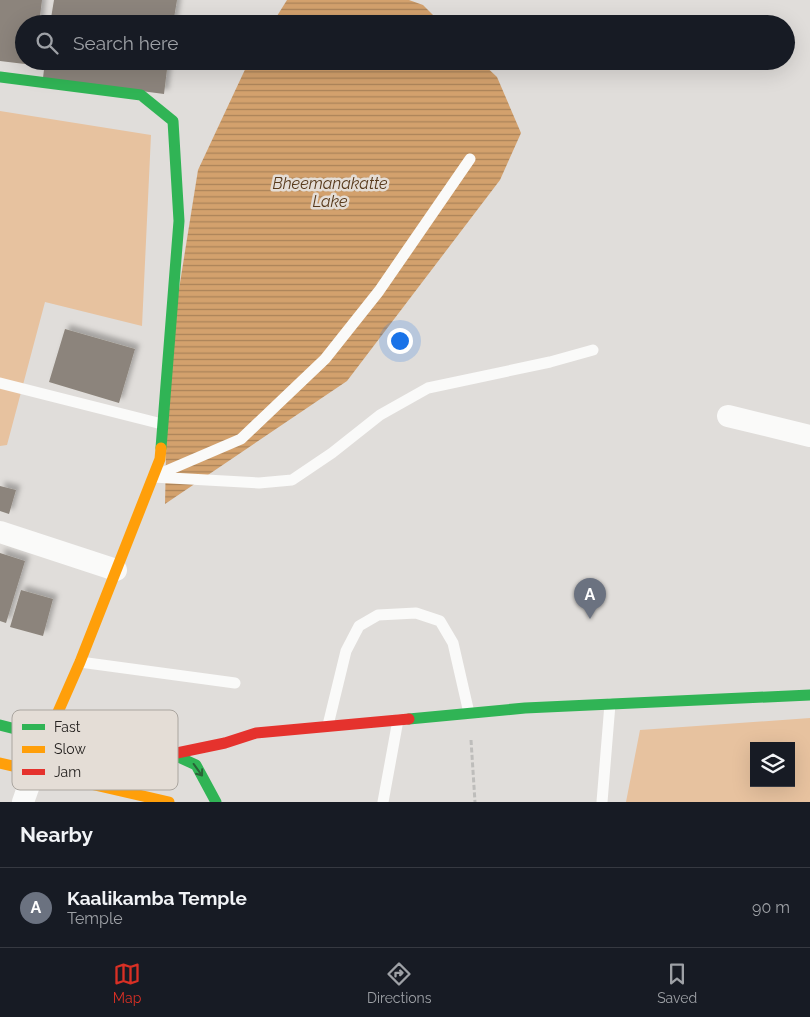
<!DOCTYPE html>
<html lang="en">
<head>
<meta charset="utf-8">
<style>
	:root { --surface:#171b24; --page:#20242c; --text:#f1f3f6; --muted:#9ea1a6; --line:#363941; --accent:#d93025 }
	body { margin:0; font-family:Raleway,sans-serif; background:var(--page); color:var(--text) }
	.controls { position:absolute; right:15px; bottom:15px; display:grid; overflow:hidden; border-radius:0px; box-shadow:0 5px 20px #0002 }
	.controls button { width:45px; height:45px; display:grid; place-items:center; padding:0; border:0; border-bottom:1px solid var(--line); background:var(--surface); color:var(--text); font:25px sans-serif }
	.you { position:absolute; left:399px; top:340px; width:18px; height:18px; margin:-12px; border:4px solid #fff; border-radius:50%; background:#1a73e8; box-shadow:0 0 0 8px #1a73e833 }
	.badge { display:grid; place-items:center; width:32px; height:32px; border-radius:50%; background:var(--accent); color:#fff; font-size:16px; font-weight:700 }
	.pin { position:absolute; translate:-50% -41px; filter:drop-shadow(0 1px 2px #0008) }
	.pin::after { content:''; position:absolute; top:26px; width:18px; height:15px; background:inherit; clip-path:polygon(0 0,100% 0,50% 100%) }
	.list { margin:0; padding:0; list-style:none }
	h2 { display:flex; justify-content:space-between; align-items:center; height:65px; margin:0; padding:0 20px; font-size:21px }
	h2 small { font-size:16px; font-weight:400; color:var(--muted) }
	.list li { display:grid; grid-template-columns:32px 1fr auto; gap:15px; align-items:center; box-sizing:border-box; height:80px; padding:0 20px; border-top:1px solid var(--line) }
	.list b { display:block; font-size:19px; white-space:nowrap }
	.list p { margin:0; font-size:16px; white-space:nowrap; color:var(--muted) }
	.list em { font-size:16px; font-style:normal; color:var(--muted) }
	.icon { flex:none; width:28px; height:28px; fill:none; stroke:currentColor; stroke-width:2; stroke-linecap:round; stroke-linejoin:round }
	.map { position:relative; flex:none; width:810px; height:802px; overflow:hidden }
	.search { position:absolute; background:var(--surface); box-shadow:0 5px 20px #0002; left:15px; right:15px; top:15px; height:55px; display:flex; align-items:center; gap:12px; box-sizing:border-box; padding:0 18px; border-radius:28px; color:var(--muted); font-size:19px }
	.sheet { height:145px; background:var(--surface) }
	nav { display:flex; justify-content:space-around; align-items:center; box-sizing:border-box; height:70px; border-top:1px solid var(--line); background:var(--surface); font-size:14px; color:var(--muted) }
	nav a { display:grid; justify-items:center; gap:2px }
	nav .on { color:var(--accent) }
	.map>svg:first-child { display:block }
</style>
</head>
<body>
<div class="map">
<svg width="810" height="802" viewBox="0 0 810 802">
	<defs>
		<pattern id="water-rules" width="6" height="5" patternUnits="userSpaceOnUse" patternTransform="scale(1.25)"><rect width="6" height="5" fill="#d3a16d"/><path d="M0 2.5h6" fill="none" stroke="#ab8359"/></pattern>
		<filter id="shadow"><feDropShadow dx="4.5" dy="-4.5" stdDeviation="2.5" flood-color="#0004"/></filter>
	</defs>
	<rect width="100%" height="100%" fill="#e0ddda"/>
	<path fill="#e7c29f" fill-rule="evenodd" d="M0,111L151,135L142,326L45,302L7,445L0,446Z
		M810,718V802H626L640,730ZM754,746H791V783H754Z"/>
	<path fill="url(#water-rules)" d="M287,0H409L423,5L442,24H272Z
		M249,61H480L497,77L521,133L500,180L347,381L165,504L168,358L198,170Z"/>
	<path fill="#8c847b" filter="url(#shadow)" d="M0,0H42L39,24H24V61H34L33,65L0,61Z
		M54,0H177L173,24H50Z
		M45,61H168L164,94L43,78Z
		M65,329L135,349L119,403L49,382Z
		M0,486L16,490L9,514L0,511Z
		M0,553L25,561L6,623L0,621Z
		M21,590L53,599L43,636L10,627Z"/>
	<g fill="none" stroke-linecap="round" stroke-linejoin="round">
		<path stroke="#bebdbb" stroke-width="3" stroke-dasharray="5 2.5" stroke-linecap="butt" d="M471,740L475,802"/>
		<path stroke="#fafaf9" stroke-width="11" d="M0,383L162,424
			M157,475L241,439L325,359L379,291L470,159
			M153,477L259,483L292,480L332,453L380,415L428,388L550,362L593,350
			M80,662L235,683
			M328,725L346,651L359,626L378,615L416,613L440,621L453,643L469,713
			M383,802L398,720
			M602,802L610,704"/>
		<path stroke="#fafaf9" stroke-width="22" d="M728,416L810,436
			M0,532L116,570
			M23,802L34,771"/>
		<path stroke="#30b455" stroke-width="11" d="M0,77L141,95L173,121L179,221L161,448
			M409,719L525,708L810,695
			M0,725L47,737L172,754L196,765L216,802"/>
		<path stroke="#ff9f0a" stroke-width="11" d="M47,737L80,662L160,459L161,448
			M0,763L169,802"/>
		<path stroke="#e5322d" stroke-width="11" d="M172,754L225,743L256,733L409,719"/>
	</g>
	<defs><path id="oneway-shaft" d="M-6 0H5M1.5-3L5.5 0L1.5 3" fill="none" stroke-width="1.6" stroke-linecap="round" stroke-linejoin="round" transform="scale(1.25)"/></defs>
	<use stroke="#296337" href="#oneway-shaft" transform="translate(198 770) rotate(54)"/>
	<g text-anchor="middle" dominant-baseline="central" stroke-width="5" stroke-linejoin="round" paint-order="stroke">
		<g font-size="16" font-style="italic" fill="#583a1c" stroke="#e4ddd6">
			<text x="330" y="183">Bheemanakatte<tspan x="330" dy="18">Lake</tspan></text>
		</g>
	</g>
	<rect x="12" y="710" width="166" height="80" rx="8" fill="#e4ddd6" stroke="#aaa59f" stroke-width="1"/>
	<rect x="22" y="724" width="23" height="6" fill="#30b455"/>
	<rect x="22" y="746" width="23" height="7" fill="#ff9f0a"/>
	<rect x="22" y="769" width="23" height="6" fill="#e5322d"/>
	<g font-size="14" fill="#24211f">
		<text x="54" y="732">Fast</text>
		<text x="54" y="754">Slow</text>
		<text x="54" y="777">Jam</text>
	</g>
</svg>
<div class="controls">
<button><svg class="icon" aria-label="layers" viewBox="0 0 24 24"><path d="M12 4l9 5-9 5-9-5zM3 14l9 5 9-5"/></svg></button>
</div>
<div class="you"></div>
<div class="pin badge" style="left:590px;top:619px;background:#6b7280">A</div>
<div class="search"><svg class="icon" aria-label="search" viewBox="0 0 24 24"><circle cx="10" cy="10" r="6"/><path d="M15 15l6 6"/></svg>Search here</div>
</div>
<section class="sheet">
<h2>Nearby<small></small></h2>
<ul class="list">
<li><span class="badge" style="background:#6b7280">A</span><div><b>Kaalikamba Temple</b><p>Temple</p></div><em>90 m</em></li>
</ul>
</section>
<nav>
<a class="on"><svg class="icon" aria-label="map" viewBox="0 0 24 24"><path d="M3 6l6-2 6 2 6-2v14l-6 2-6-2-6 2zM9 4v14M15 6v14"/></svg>Map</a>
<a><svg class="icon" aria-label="directions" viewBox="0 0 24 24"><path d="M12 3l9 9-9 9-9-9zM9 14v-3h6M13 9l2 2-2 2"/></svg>Directions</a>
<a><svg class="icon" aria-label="saved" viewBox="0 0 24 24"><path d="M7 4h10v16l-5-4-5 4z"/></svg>Saved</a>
</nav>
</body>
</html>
